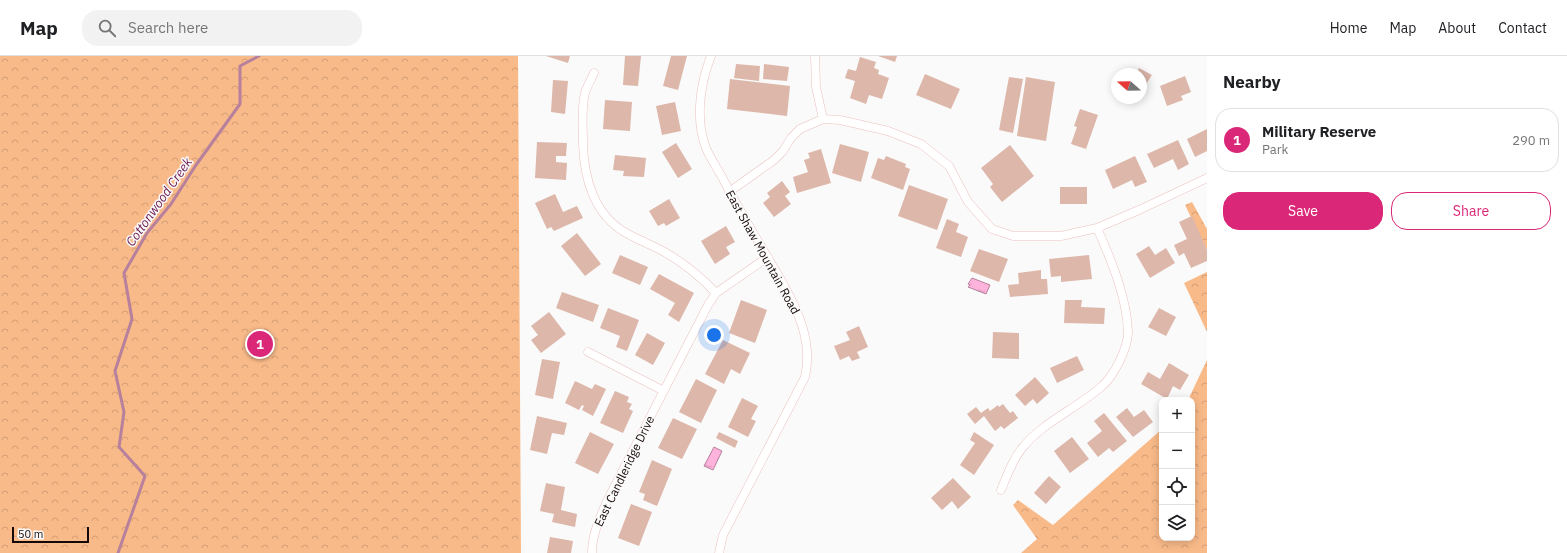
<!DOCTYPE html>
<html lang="en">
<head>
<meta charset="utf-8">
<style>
	:root { --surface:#fff; --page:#f2f2f2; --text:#202124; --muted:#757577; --line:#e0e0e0; --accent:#db2777 }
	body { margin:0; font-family:"IBM Plex Sans",sans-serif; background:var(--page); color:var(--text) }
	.controls { position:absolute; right:12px; bottom:12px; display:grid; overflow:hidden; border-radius:8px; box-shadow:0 2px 10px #0003 }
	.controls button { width:36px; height:36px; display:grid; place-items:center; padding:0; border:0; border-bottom:1px solid var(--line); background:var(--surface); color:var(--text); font:20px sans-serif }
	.compass { position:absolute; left:1111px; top:12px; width:36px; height:36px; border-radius:50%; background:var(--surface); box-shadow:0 2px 10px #0003; rotate:290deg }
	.scale { position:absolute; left:12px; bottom:10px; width:77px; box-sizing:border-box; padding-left:4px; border:2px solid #150808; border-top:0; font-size:11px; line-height:14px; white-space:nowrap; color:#150808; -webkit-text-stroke:3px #fafafa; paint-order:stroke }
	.you { position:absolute; left:714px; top:279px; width:14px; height:14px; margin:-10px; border:3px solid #fff; border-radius:50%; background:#1a73e8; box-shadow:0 0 0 6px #1a73e833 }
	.badge { display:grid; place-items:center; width:26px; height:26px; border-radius:50%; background:var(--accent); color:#fff; font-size:13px; font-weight:700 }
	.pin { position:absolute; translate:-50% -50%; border:2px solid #fff; box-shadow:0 1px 4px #0006 }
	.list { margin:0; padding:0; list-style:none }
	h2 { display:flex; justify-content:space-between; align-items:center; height:52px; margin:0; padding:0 16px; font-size:17px }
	h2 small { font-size:13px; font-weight:400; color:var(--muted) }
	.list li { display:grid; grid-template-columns:26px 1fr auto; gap:12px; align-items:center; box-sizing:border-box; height:64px; margin:0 8px 8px; padding:0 8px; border:1px solid var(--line); border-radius:16px }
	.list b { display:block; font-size:15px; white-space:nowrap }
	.list p { margin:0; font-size:13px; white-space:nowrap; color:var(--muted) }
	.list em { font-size:13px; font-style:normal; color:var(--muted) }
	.actions { display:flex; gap:8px; padding:12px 16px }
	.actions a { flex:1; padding:9px 0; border:1px solid var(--accent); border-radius:16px; text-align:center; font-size:14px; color:var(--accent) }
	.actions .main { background:var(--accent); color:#fff }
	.icon { flex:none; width:22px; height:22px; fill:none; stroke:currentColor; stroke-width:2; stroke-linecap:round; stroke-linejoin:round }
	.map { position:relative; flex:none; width:1207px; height:497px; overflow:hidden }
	header { display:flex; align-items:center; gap:24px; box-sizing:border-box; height:56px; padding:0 20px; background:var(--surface); border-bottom:1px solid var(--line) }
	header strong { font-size:19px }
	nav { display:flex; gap:22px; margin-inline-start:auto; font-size:14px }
	.search { width:280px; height:36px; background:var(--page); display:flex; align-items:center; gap:10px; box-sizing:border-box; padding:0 14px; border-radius:16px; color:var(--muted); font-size:15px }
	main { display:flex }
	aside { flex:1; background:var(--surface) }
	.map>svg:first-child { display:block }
</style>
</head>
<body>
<header>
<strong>Map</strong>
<div class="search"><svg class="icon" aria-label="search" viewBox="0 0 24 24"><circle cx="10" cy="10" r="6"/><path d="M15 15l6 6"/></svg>Search here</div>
<nav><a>Home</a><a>Map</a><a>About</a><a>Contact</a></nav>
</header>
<main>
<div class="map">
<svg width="1207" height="497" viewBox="0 0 1207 497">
	<defs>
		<pattern id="park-crowns" width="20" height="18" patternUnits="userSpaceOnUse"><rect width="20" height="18" fill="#f9ba89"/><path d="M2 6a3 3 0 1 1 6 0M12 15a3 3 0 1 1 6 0" fill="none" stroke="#d59e75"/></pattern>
		<pattern id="water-ripples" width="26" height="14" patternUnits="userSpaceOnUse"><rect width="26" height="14" fill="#fdb3dc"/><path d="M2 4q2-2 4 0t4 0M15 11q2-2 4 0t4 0" fill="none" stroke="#d898bb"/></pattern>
	</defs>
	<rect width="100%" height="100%" fill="#fafafa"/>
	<path fill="url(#park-crowns)" d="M0,0H518L521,497H0Z
		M1192,146L1207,173V194L1185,149Z
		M1207,216V276L1184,227Z
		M1207,304V497H1021L1037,483L1013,449L1018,444L1053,469L1162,373V482H1192V344H1188Z"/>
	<path fill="url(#water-ripples)" stroke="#b7809c" d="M972,222L990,229L986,238L968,231L970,229L968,228Z
		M714,391L722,395L713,414L704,410Z"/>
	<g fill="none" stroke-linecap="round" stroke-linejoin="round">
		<path stroke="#b7809c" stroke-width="3" d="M118,497L145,420L119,391L124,356L115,315L132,263L124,217L147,177L171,148L196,109L240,48V10L259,0"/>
	</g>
	<path fill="#ddb7aa" d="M546,0H570L568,7Z
		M625,0H641L638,30L623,29Z
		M671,0H687L678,34L663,30Z
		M878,0H897L895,6Z
		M860,1L876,6L874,12L879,14L878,18L889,22L882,43L869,39L866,48L850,42L855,25L845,22L848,13L856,15Z
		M736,8L760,10L759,25L734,22Z
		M764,8L789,11L787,25L763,23Z
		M1139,12L1152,19L1141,36V18H1136Z
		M925,18L960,33L951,53L916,39Z
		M1185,20L1191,36L1181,40L1183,44L1167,50L1160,30Z
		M1009,21L1023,23L1013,77L999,74Z
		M1026,21L1055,26L1046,85L1017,80Z
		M730,23L790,30L787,60L727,53Z
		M553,24L568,25L565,58L551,56Z
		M605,44L632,46L630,75L603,73Z
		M675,46L681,75L662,79L656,50Z
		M1080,53L1098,59L1086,93L1071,88L1077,71L1074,70Z
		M1207,73V95L1195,101L1187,83Z
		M1178,84L1189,108L1178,114L1173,103L1154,112L1147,98Z
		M537,86L567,87L566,100H556V106L567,107L566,124L535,122Z
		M676,87L692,113L678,122L662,96Z
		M840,88L869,96L861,126L832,117Z
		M1010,89L1034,120L1002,146L990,131L993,128L981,112Z
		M821,93L831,127L797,137L793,121L808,116L804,104L810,102L808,97Z
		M615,99L646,102L644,121L623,120L624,115L613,114Z
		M886,100L906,108L905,111L910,113L903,134L871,122L878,102L884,104Z
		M1135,100L1147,126L1135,131L1132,124L1113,133L1105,114Z
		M782,125L790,136L785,140L791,148L774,161L763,147L770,141L767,137Z
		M909,129L948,143L937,174L898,160Z
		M1060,131H1087V148H1060Z
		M555,138L563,156L577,150L583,162L554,175L551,171L547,173L535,147Z
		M669,143L680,162L666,170L664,167L658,170L649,155Z
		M1192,160L1207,194V205L1191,212L1184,197L1179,200L1174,189L1187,183L1179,166Z
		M947,163L959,168L956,176L968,181L961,201L936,192Z
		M726,170L735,186L726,191L730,198L715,208L701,185Z
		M577,177L601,208L585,220L561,190Z
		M1149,190L1155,199L1166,192L1175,207L1150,222L1136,198Z
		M979,193L1008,203L999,226L970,215Z
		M620,199L648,211L640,229L612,217Z
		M1089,199L1092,223L1061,226V220L1051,221L1049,203Z
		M1041,214V223H1047L1048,238L1010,241L1008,229L1019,228L1018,217Z
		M659,218L694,237L679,266L668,259L675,247L650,233Z
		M562,236L599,249L593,266L556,252Z
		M741,244L767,254L755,287L729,277Z
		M1065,244H1082L1081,251L1105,252L1104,268L1064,267Z
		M608,252L639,264L627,295L616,291L620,280L600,272Z
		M1159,252L1176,261L1166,280L1148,271Z
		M549,256L566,278L541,297L531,284L538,279L531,270Z
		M859,270L868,291L857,296L860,302L852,305L849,300L840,304L834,290L850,284L846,276Z
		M993,276L1019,277V303L992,302Z
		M647,277L665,287L653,309L635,299Z
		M723,284L750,297L740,318L731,313L724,328L705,318Z
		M1077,300L1084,314L1057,327L1050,312Z
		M542,303L560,306L553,343L535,339Z
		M1169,307L1189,319L1180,334L1173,330L1167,343L1141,328L1148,316L1160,323Z
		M1035,321L1049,337L1037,348L1033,343L1025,350L1015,339Z
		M696,323L717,334L701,367L679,356Z
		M575,325L592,333L595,328L606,333L593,360L582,354L584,350L582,349L579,354L565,347Z
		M615,335L629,341L627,346L632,348L629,353L633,355L623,377L600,367Z
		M742,342L758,350L751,363L756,365L748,381L728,371Z
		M1003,348L1010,357L1013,355L1018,362L1004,373L1001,370L995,375L984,360L975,368L967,358L976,351L981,357L988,352L990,355L998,349L999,351Z
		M1127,352L1134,361L1144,354L1153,366L1133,381L1116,361Z
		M1104,357L1127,385L1113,396L1109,392L1098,401L1087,387L1102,375L1094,365Z
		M537,360L567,367L564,379L552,377L547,398L530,394Z
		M673,362L697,373L682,403L658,392Z
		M590,376L614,388L598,418L575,407Z
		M719,376L738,385L735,392L716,382Z
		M974,376L994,389L974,419L960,409L975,387L970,384Z
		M1072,381L1089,403L1070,417L1054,395Z
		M652,404L672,413L657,450L643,444L645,438L639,436Z
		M1049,420L1061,431L1046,448L1034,437Z
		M953,422L971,441L958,453L952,445L942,454L931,442Z
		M546,427L565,431L561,454L577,458L575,471L552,466L554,458L540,455Z
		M631,448L652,456L639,490L618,482Z
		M550,481L573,485L571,497H547Z"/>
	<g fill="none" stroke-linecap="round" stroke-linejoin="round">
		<defs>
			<path id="street" d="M711,0C700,28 695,64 706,92C710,102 717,112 722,121C740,156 761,190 781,224C798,254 813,286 805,321L723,479L719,497
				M815,0L816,31L823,63
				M594,17C591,24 587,30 585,37C581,53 583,71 583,88C584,122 594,159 626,177C637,183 649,188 661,194C681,205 700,220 716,237
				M729,136L774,104L783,95L791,82L800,73L823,63L840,64L888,75L921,88L949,110L968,146L992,173L1013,180H1061L1097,172L1139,154L1207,122
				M588,296L664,335
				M1001,434C1007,420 1012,404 1023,391C1042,367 1079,351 1102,330C1114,320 1128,292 1128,276C1127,242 1111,203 1097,172
				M592,497C592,478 600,462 607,445L708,249L716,237L768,201"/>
		</defs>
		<use href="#street" stroke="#ebc1bf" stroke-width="9"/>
		<use href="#street" stroke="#fff" stroke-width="8"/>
	</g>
	<g text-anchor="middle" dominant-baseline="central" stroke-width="3" stroke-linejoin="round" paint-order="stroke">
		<g font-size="12" fill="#150808" stroke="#fafafa">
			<text transform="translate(763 196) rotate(61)">East Shaw Mountain Road</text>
			<text transform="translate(624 415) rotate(-64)">East Candleridge Drive</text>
		</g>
		<g font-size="13" font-style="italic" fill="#6b184f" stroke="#fafafa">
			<text transform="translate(159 146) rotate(-55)">Cottonwood Creek</text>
		</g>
	</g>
</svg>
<div class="controls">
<button>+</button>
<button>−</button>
<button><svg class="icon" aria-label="locate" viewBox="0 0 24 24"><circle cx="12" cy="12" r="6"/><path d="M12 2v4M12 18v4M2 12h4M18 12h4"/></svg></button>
<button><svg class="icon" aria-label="layers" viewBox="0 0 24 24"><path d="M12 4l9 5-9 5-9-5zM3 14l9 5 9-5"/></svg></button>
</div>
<svg class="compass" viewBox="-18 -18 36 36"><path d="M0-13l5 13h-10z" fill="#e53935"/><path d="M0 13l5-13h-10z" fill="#757577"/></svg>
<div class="scale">50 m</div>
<div class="you"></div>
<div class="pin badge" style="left:260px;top:288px">1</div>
</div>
<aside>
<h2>Nearby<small></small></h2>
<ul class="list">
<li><span class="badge">1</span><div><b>Military Reserve</b><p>Park</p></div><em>290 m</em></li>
</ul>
<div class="actions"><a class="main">Save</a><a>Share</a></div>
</aside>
</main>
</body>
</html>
